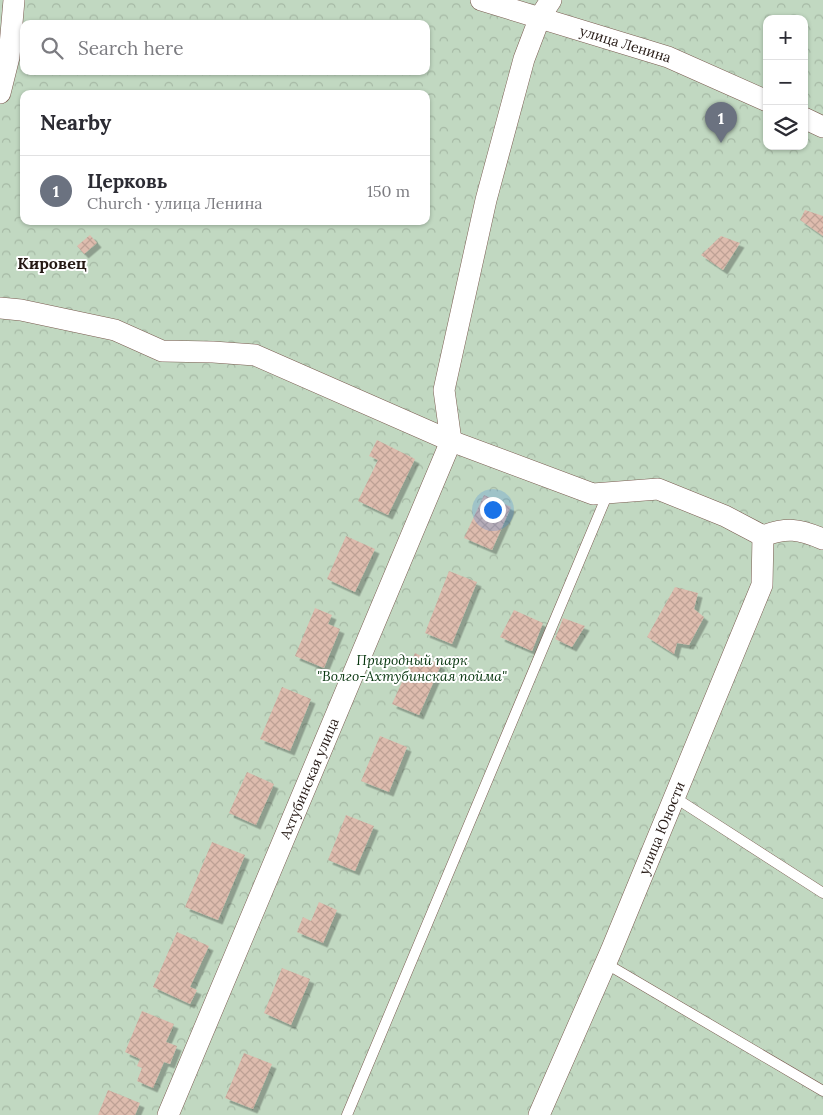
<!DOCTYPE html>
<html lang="en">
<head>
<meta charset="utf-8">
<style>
	:root { --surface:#fff; --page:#f7f7f7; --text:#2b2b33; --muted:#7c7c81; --line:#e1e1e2; --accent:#ea580c }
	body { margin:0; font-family:Lora,serif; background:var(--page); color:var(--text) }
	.controls { position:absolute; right:15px; top:15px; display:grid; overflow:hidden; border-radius:10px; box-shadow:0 1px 4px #0004 }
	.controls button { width:45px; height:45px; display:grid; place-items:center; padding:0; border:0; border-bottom:1px solid var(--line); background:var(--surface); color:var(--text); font:25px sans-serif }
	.you { position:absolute; left:492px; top:509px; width:18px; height:18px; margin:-12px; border:4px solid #fff; border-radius:50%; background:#1a73e8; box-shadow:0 0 0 8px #1a73e833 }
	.badge { display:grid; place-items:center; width:32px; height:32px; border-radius:50%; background:var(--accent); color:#fff; font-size:16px; font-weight:700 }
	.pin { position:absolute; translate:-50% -41px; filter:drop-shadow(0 1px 2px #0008) }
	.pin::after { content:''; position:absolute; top:26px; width:18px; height:15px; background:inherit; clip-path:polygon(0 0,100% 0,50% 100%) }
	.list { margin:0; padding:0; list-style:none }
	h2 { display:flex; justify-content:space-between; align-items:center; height:65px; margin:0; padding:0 20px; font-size:21px }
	h2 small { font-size:16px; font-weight:400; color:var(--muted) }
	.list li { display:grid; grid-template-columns:32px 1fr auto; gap:15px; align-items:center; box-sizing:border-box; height:70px; padding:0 20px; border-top:1px solid var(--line) }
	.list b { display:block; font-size:19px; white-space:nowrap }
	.list p { margin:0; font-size:16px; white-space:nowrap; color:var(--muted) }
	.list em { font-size:16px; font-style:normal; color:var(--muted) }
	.icon { flex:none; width:28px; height:28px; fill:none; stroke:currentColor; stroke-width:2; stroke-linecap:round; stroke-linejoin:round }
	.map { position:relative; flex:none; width:823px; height:1115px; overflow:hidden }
	.search { position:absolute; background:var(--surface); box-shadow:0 1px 4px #0004; left:20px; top:20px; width:410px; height:55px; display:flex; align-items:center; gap:12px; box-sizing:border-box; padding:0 18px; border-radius:10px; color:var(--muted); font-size:19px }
	.panel { position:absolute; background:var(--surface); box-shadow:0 1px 4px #0004; left:20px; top:90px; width:410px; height:135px; border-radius:10px }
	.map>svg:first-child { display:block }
</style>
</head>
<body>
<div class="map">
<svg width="823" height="1115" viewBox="0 0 823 1115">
	<defs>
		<pattern id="forest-crowns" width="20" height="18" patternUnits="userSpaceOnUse" patternTransform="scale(1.25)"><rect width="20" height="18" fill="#c1d8c1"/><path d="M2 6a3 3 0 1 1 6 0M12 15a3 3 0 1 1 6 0" fill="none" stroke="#a6b9a5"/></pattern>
		<pattern id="building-cross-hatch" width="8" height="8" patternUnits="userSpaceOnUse" patternTransform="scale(1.25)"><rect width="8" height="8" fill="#debcae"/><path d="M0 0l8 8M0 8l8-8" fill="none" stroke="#bea195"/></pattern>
		<filter id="shadow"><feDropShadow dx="4.5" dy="4.5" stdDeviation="0" flood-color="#0004"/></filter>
	</defs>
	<rect width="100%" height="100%" fill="#fcd9cb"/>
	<path fill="url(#forest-crowns)" fill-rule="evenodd" d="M0,0H823V1115H0ZM767,19H804V146H767ZM24,24H426V71H24ZM24,94H426V221H24Z"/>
	<path fill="url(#building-cross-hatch)" filter="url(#shadow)" d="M805,210L823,216V236L800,220Z
		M90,235L97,243L84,254L77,246Z
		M721,236L740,243L723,270L701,255Z
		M377,440L415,459L388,515L358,501L378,460L369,456Z
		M484,495L511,507L492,550L464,538Z
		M346,536L375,549L355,592L327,579Z
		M449,571L477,582L452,644L425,633Z
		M675,587L698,593L694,609L704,617L689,645L677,643L674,654L647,637Z
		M315,608L332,615L328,624L340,629L324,668L295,656Z
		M514,610L543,623L532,651L500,637Z
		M563,618L585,626L572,647L555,639Z
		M415,653L441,665L419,715L392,704Z
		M282,687L311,699L290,751L260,739Z
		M380,736L407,747L389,792L361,781Z
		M247,772L274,784L256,825L229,813Z
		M346,815L374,826L355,871L328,860Z
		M212,842L245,855L218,920L185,907Z
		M319,902L337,910L323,943L297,932L303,917L311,921Z
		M177,932L209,946L190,987L197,990L190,1004L153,987Z
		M282,968L310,979L291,1025L264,1013Z
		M142,1011L174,1024L166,1042L177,1046L170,1064L164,1062L153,1088L137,1081L142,1068L137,1066L140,1059L125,1052Z
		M244,1053L272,1064L253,1109L225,1098Z
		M108,1090L140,1103L135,1115H98Z"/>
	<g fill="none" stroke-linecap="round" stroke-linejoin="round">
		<defs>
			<path id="service" d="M674,797L823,893
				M605,963L823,1091
				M347,1115L608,493"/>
			<g id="minor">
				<path id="s1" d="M481,0L668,57L767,101"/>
				<path d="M0,93L9,57L14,0"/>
				<path d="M804,118L823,127"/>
				<path d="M0,308L21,310L115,330L162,351L213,352L255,355L451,441L593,494L658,489L725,516L763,536"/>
				<path d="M763,536C787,527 799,529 823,539"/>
				<path id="s2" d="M168,1115L451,441L444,390L486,200L524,59L540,17L551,0"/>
				<path id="s3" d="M539,1115L611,951L762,585L763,536"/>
			</g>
		</defs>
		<use href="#service" stroke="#7a5c50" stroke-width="11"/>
		<use href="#minor" stroke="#7a5c50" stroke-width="22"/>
		<use href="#service" stroke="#fff" stroke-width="10"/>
		<use href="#minor" stroke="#fff" stroke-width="21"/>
	</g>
	<g text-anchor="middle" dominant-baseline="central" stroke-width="4" stroke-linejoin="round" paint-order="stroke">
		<g font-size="14" fill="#251914" stroke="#fff">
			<text stroke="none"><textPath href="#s1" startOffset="151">улица Ленина</textPath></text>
			<text stroke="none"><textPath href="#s2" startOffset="365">Ахтубинская улица</textPath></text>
			<text stroke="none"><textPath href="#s3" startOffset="312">улица Юности</textPath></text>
		</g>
		<g font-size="14" font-style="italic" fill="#06350d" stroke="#fff">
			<text x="412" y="660">Природный парк<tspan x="412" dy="16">"Волго-Ахтубинская пойма"</tspan></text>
		</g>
		<g font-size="16" font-weight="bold" fill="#251914" stroke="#fff">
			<text x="52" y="263">Кировец</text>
		</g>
	</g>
</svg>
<div class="controls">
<button>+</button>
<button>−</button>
<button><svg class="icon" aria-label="layers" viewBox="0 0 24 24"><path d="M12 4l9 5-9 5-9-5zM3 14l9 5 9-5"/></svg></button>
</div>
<div class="you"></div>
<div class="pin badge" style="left:721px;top:143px;background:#6b7280">1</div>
<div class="search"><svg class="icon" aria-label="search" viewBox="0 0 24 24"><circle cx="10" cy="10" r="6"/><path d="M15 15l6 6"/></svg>Search here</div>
<section class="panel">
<h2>Nearby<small></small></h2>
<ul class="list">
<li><span class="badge" style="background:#6b7280">1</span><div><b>Церковь</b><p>Church · улица Ленина</p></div><em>150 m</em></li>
</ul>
</section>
</div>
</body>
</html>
